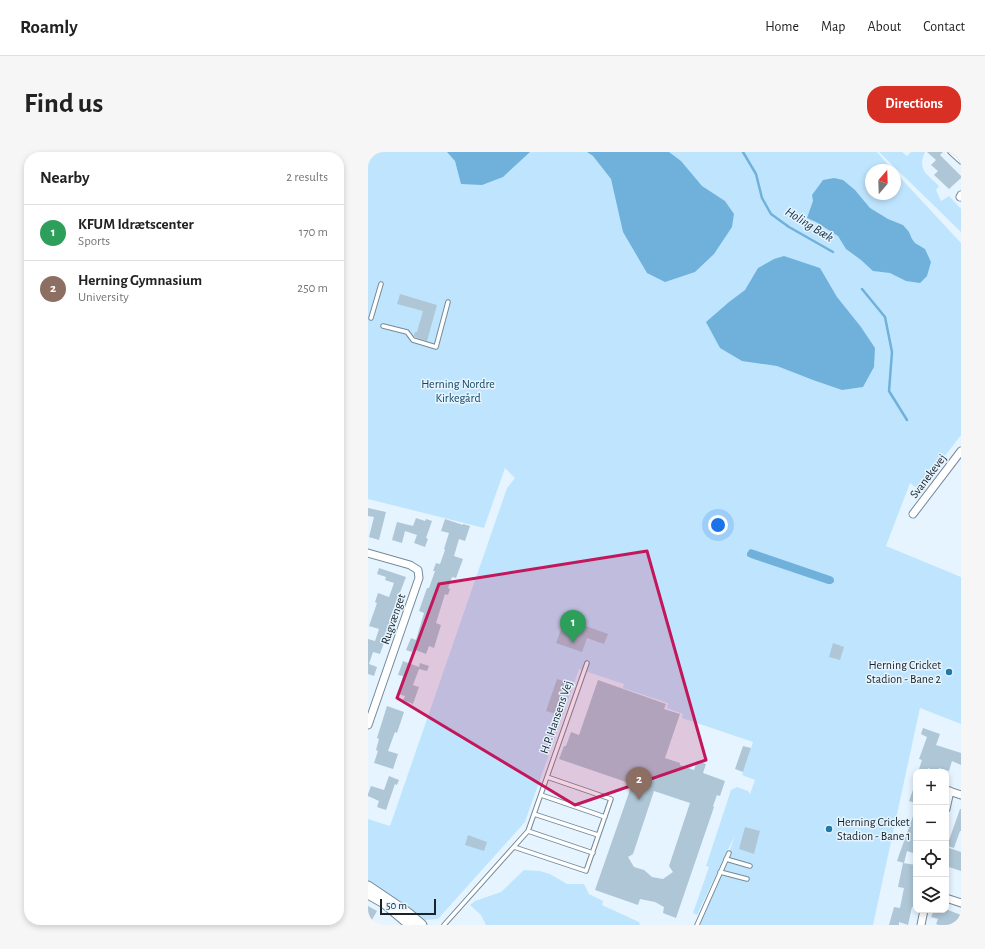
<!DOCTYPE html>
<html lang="en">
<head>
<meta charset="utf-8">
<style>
	:root { --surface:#fff; --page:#f6f6f6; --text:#222; --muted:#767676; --line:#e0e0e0; --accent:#d93025 }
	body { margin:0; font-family:"Alegreya Sans",sans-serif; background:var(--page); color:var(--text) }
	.controls { position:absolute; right:12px; bottom:12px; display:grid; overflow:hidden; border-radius:8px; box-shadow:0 2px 6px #0003 }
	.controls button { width:36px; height:36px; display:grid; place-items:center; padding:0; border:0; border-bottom:1px solid var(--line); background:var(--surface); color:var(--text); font:20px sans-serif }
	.compass { position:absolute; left:497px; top:12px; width:36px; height:36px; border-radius:50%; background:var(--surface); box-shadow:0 2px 6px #0003; rotate:19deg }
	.scale { position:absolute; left:12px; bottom:10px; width:56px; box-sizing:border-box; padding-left:4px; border:2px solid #1a2329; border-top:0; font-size:11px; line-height:14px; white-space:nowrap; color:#1a2329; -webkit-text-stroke:3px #e6f4ff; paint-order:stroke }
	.you { position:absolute; left:350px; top:373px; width:14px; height:14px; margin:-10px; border:3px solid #fff; border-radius:50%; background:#1a73e8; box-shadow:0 0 0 6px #1a73e833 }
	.badge { display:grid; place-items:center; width:26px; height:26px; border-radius:50%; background:var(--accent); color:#fff; font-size:13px; font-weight:700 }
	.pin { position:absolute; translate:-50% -33px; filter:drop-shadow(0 1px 2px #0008) }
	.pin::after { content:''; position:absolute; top:21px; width:14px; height:12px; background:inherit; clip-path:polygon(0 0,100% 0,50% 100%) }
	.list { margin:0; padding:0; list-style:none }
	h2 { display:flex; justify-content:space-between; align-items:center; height:52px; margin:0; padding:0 16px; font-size:17px }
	h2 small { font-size:13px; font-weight:400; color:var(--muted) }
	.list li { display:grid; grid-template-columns:26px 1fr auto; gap:12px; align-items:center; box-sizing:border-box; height:56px; padding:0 16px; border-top:1px solid var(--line) }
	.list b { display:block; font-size:15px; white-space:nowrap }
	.list p { margin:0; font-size:13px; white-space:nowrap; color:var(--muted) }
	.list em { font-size:13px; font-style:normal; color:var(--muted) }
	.icon { flex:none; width:22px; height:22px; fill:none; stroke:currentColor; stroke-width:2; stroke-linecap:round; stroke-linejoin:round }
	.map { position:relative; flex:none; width:593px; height:773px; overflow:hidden; border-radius:16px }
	header { display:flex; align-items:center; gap:24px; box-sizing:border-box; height:56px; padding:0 20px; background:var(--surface); border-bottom:1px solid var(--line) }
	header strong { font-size:19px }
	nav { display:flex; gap:22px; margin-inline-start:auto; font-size:14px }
	.intro { display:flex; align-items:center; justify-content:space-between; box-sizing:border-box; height:96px; padding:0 24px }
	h1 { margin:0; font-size:28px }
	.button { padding:10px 18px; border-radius:16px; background:var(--accent); color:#fff; font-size:14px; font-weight:700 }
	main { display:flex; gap:24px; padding:0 24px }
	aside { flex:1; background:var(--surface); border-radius:16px; box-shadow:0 2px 6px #0003 }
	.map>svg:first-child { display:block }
</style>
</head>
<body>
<header>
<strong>Roamly</strong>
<nav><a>Home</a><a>Map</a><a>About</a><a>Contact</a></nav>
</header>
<div class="intro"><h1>Find us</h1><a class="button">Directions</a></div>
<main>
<aside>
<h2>Nearby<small>2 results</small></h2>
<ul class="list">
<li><span class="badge" style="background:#2e9e5b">1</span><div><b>KFUM Idrætscenter</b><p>Sports</p></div><em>170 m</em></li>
<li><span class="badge" style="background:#8d6e63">2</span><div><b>Herning Gymnasium</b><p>University</p></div><em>250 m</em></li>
</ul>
</aside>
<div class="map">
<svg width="593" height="773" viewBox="0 0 593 773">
	<rect width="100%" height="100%" fill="#e6f4ff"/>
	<path fill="#bfe5fe" d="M0,0H509L525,18H503V42H527V20L593,91V283L551,338L542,331L518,394L593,425V572L552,556L505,773H332L350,732L367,683L329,763L325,761L341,715L338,714L363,638L369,635L380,639L382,642L387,628L374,623L385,590L314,566L315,562L299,556L300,551L255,536L256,532L211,517L157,670L70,767L56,768L14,738L0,731V667L22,674L139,336L147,326L137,316L116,376L0,347Z
		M511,0H534L539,4L543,0H557C549,18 559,22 571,34L568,38L573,49L581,44L593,57V80Z
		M156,718L172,719L182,722L199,732H216L221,742L235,749L234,753L271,770L272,773H118L113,763L102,753L107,749L133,740Z"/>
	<path fill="#70b1db" d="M79,0H162L135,25L114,33L93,32L87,9Z
		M219,0H301L313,9L334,34L357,49L366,62L364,75L346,102L327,120L297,130L279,121L255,80L243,27L225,4Z
		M466,26L475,28L487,38L502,56L520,67L535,73L541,80L544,87L547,91L557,97L563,110L559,124L552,131L538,129L522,121L505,119L493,108L478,97L470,84L448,70L439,66L445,49L444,43L455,28Z
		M416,104L452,116L469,145L493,175L507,196L506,215L495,235L474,238L445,228L409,214L374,209L352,196L338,170L361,150L377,138L390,116L406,107Z
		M382,397L386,398L462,424C466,425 466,427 466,430L463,432H460L383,406L379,404V401Z"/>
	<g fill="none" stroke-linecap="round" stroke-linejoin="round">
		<path stroke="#70b1db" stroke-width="2.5" d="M375,0L388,22L394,46L403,62L421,75L465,100
			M494,137L517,165L524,200L521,239L539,268"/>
	</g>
	<path fill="#aec6d6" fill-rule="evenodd" d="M559,0H575L572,3L593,24V26L581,37L566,23L570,19L563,13L568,8Z
		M32,142L69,153L59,189L47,185L46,183L47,180H49L55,159L29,152Z
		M0,356L18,360L11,388L1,385L6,365L0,364Z
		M48,366L57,369L58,367L64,369L58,386L60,387L57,395L46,391L49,383L37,379L34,391L24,388L29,370L45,374Z
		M77,367L95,373V372L102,374L97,389L91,387L86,404L95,407L88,426L84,425L80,436L82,437L80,443L77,442L68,471L73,473L66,496L61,494L58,502L45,497L44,500L38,498L43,486L48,488L56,461L51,459L52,456L59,436H61L67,419H65L68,411L72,412L77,398L76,397L81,381L73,379Z
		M11,416L38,425L21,469L23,470L12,502L5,500L1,512L9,515L6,524L0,522V487L7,489L11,477L1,474L9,451L7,450L10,441L21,445L26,431L17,428L18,425L9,422Z
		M195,472L210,477L212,472L240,482L236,492L219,486L214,500L188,491Z
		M465,491L476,495L472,508L461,505Z
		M35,509L51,515L52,511L61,514L59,519L51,517L45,533L51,535L45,552L35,548L37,544L30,542L35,524L30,523Z
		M189,527L199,530L193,547L196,548L194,554L191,553L188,562L178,559Z
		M230,528L298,552L296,557L312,562L297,606L312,611V613L326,618L329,609L338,612L335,621L357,629L352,644L349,643L345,654L346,655L308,766L295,761L296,755L287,750L272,747L270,753L227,738L264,632L191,607L196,594H198L203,580L211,583ZM286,639L322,651L301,714L305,720L295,727L284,725L276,718L266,715L260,705L265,702Z
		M19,554L36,560L29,581L27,580L20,599L30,602L25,617L6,611L10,599L8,598L11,587L9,586Z
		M555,576L572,582L568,593L593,601V613L584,609L581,619L571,616L570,620L560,616L559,620H550L554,608L551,607L559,585L553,582Z
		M375,594L383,596L375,620L367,617Z
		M21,624L31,628L29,633L27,632L18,658L9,655L11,649L0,644V642L3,634L16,638Z
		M547,632L548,633V651L541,649Z
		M592,657H593V679H592L586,696L579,694Z
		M547,659L548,702L539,699L536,711L529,709L531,703Z
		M377,675L392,679L386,702L371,697Z
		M100,683L119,690L116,699L97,693Z
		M581,696L593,700V719L578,714V704Z
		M535,711L548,713V740L545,755H544L540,773L531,770V773H521L526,755L532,756L536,736L530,735Z
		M0,754L9,759L1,773H0Z
		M566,758H580L593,763V773H571L568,772L570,767L563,765Z"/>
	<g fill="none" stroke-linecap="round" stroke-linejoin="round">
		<defs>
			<path id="service" d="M582,0L593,10
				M3,166L13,132
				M15,174L39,180L45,188L68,195L80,150
				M173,643L237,665
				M166,662L230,683
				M160,679L225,701
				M146,695L218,719L243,647L179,625
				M358,707L382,714
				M352,720L379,727
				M76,773L160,679L219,511
				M329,773L361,701"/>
			<path id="minor" d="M592,45L593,43
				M545,362L593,299
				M0,401L42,413L50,418L51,426L0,573
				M578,638L593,643
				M578,657L582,639
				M578,746L593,751
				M553,773L556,758"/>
			<path id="tertiary" d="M0,734L40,761L54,773
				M0,742L16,751L42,773"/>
		</defs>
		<use href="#service" stroke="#748a9a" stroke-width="5.5"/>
		<use href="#minor" stroke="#748a9a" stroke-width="9"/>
		<use href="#tertiary" stroke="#748a9a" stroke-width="11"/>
		<use href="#service" stroke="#fff" stroke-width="3.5"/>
		<use href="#minor" stroke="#fff" stroke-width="7"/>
		<use href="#tertiary" stroke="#fff" stroke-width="9"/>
	</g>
	<path fill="#c2185b" fill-opacity="0.2" stroke="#c2185b" stroke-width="3" stroke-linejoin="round" d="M279,399L338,608L207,653L29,546L71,432Z"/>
	<g fill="#2279a8" stroke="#e6f4ff" stroke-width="1.5">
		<circle cx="581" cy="520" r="4"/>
		<circle cx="461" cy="677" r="4"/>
	</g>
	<g text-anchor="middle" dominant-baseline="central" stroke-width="3" stroke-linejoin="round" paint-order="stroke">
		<g font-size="12" fill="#134663" stroke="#e6f4ff">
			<text x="90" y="232">Herning Nordre<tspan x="90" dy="14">Kirkegård</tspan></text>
		</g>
		<g font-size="12" fill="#1a2329" stroke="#e6f4ff">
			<text transform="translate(560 324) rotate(-53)">Svanekevej</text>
			<text transform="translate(25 467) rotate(-71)">Rugvænget</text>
			<text transform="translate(188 565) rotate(-71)">H.P. Hansens Vej</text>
		</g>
		<g font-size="12" fill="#1a2329" stroke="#e6f4ff" text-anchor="end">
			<text x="573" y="513">Herning Cricket<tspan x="573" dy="14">Stadion - Bane 2</tspan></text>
			<text x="469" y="670" text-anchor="start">Herning Cricket<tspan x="469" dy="14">Stadion - Bane 1</tspan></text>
		</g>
		<g font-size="13" font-style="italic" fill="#133143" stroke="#e6f4ff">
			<text transform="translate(441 73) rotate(32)">Holing Bæk</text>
		</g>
	</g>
</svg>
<div class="controls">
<button>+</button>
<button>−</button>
<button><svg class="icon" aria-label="locate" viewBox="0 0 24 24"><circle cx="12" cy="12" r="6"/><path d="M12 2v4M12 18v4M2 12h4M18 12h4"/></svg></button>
<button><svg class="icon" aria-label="layers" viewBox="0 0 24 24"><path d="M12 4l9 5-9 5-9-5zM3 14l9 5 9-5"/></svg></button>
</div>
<svg class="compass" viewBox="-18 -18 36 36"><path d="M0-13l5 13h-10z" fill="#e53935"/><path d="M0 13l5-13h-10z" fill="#767676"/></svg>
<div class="scale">50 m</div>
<div class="you"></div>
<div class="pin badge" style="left:205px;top:491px;background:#2e9e5b">1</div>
<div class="pin badge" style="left:271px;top:648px;background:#8d6e63">2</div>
</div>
</main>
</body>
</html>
